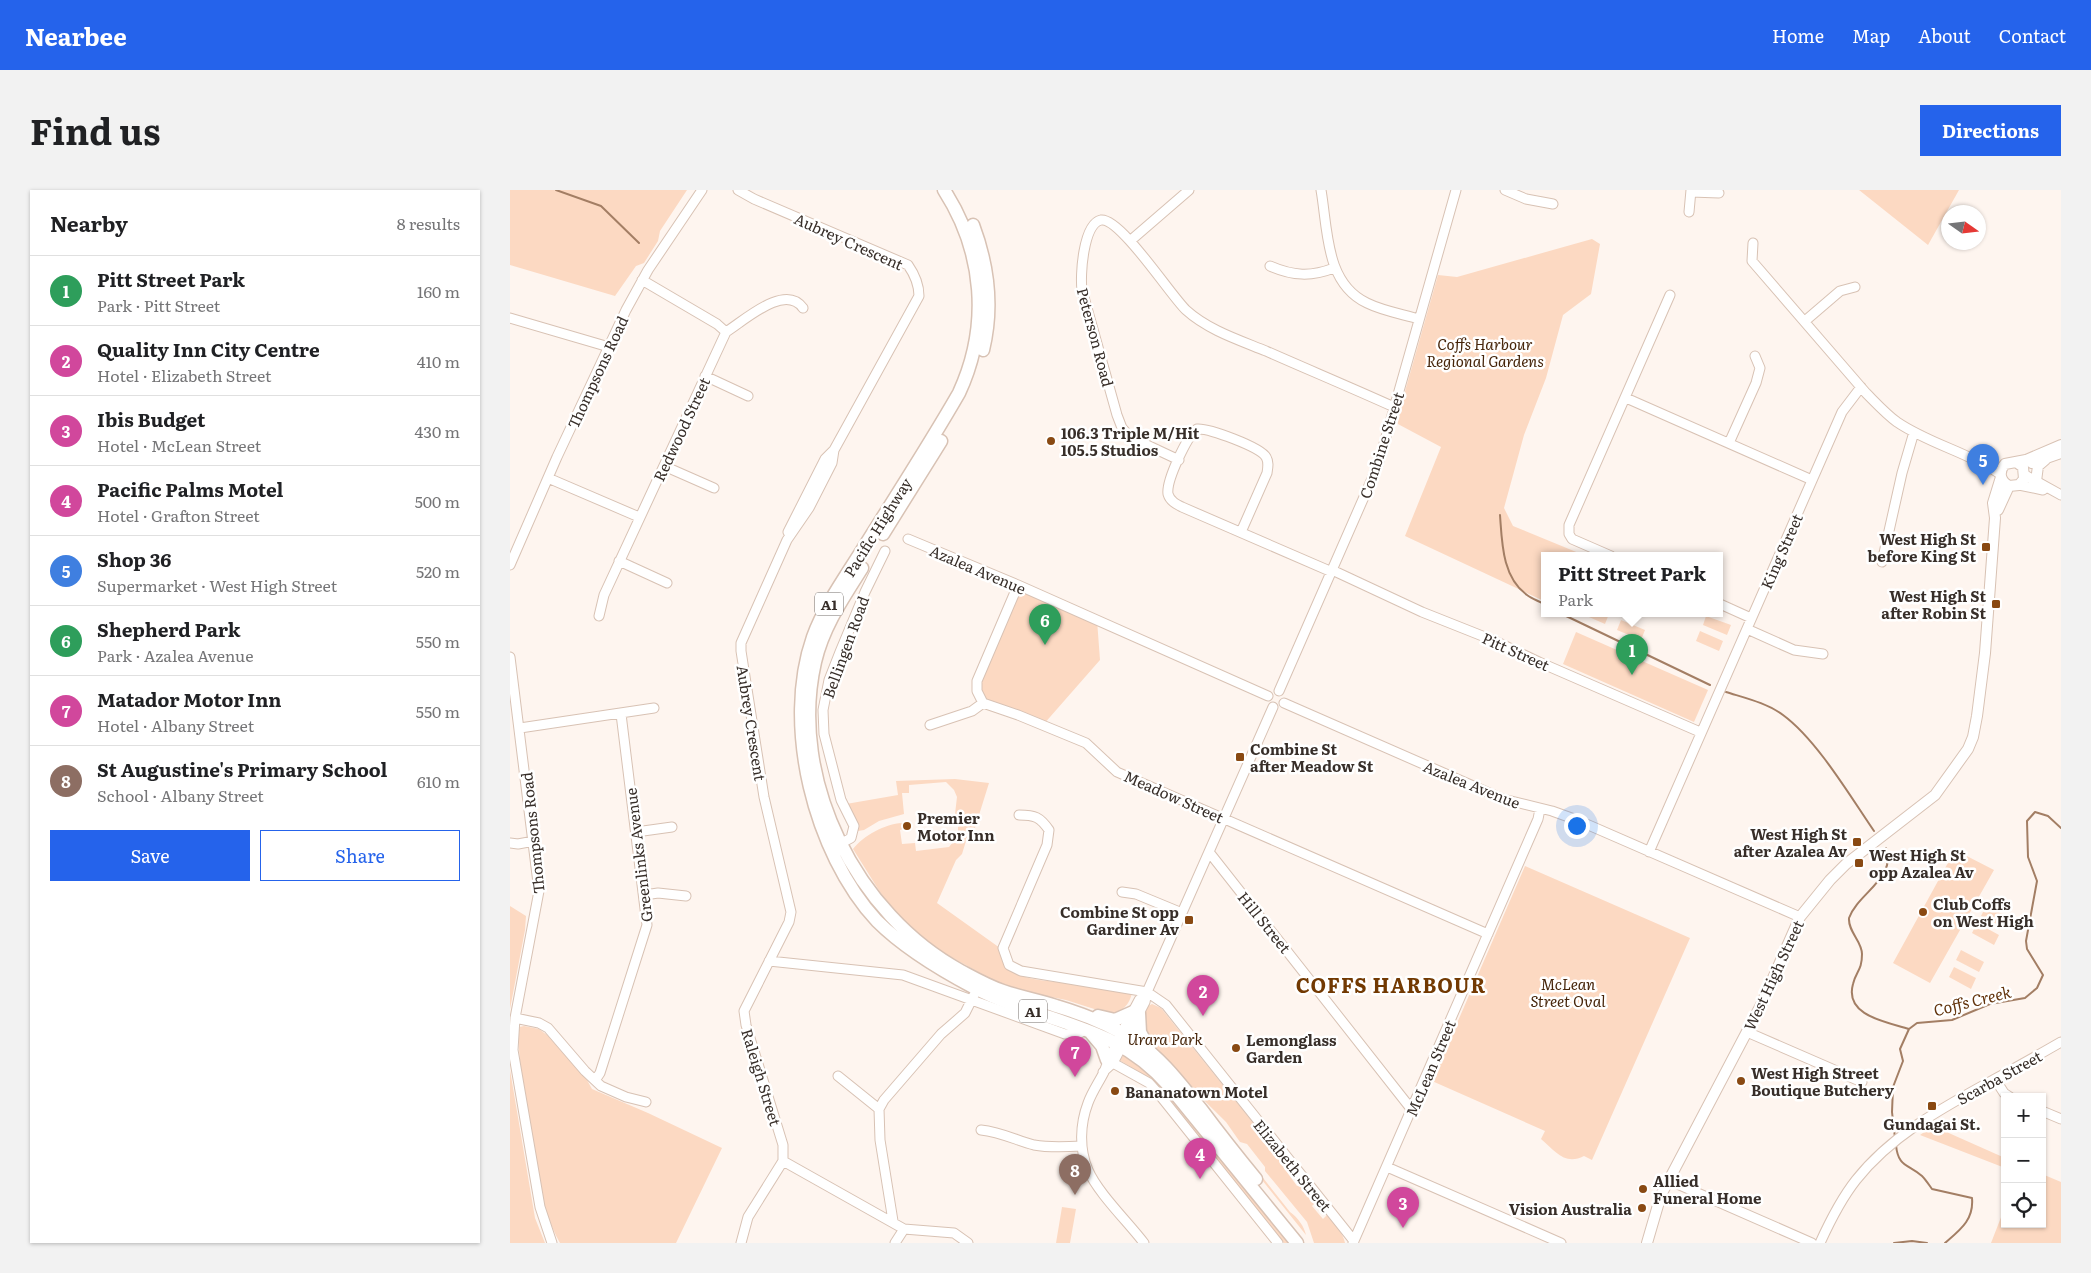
<!DOCTYPE html>
<html lang="en">
<head>
<meta charset="utf-8">
<style>
	:root { --surface:#fff; --page:#f2f2f2; --text:#202124; --muted:#757577; --line:#e0e0e0; --accent:#2563eb }
	body { margin:0; font-family:Literata,serif; background:var(--page); color:var(--text) }
	.controls { position:absolute; right:15px; bottom:15px; display:grid; overflow:hidden; border-radius:0px; box-shadow:0 1px 4px #0004 }
	.controls button { width:45px; height:45px; display:grid; place-items:center; padding:0; border:0; border-bottom:1px solid var(--line); background:var(--surface); color:var(--text); font:25px sans-serif }
	.compass { position:absolute; left:1431px; top:15px; width:45px; height:45px; border-radius:50%; background:var(--surface); box-shadow:0 1px 4px #0004; rotate:104deg }
	.you { position:absolute; left:1066px; top:635px; width:18px; height:18px; margin:-12px; border:4px solid #fff; border-radius:50%; background:#1a73e8; box-shadow:0 0 0 8px #1a73e833 }
	.badge { display:grid; place-items:center; width:32px; height:32px; border-radius:50%; background:var(--accent); color:#fff; font-size:16px; font-weight:700 }
	.pin { position:absolute; translate:-50% -41px; filter:drop-shadow(0 1px 2px #0008) }
	.pin::after { content:''; position:absolute; top:26px; width:18px; height:15px; background:inherit; clip-path:polygon(0 0,100% 0,50% 100%) }
	.popup { position:absolute; left:1031px; top:362px; width:182px; height:65px; box-sizing:border-box; display:grid; place-content:center; border-radius:0px; background:var(--surface); filter:drop-shadow(0 1px 4px #0005); font-size:16px; white-space:nowrap; color:var(--muted) }
	.popup b { font-size:19px; color:var(--text) }
	.popup::after { content:''; position:absolute; left:50%; top:100%; margin-left:-10px; border:10px solid transparent; border-top-color:var(--surface) }
	.list { margin:0; padding:0; list-style:none }
	h2 { display:flex; justify-content:space-between; align-items:center; height:65px; margin:0; padding:0 20px; font-size:21px }
	h2 small { font-size:16px; font-weight:400; color:var(--muted) }
	.list li { display:grid; grid-template-columns:32px 1fr auto; gap:15px; align-items:center; box-sizing:border-box; height:70px; padding:0 20px; border-top:1px solid var(--line) }
	.list b { display:block; font-size:19px; white-space:nowrap }
	.list p { margin:0; font-size:16px; white-space:nowrap; color:var(--muted) }
	.list em { font-size:16px; font-style:normal; color:var(--muted) }
	.actions { display:flex; gap:10px; padding:15px 20px }
	.actions a { flex:1; padding:11px 0; border:1px solid var(--accent); border-radius:0px; text-align:center; font-size:18px; color:var(--accent) }
	.actions .main { background:var(--accent); color:#fff }
	.icon { flex:none; width:28px; height:28px; fill:none; stroke:currentColor; stroke-width:2; stroke-linecap:round; stroke-linejoin:round }
	.map { position:relative; flex:none; width:1551px; height:1053px; overflow:hidden; border-radius:0px }
	header { display:flex; align-items:center; gap:30px; box-sizing:border-box; height:70px; padding:0 25px; background:var(--accent); color:#fff }
	header strong { font-size:24px }
	nav { display:flex; gap:28px; margin-inline-start:auto; font-size:18px }
	.intro { display:flex; align-items:center; justify-content:space-between; box-sizing:border-box; height:120px; padding:0 30px }
	h1 { margin:0; font-size:35px }
	.button { padding:12px 22px; border-radius:0px; background:var(--accent); color:#fff; font-size:18px; font-weight:700 }
	main { display:flex; gap:30px; padding:0 30px }
	aside { flex:1; background:var(--surface); border-radius:0px; box-shadow:0 1px 4px #0004 }
	.map>svg:first-child { display:block }
</style>
</head>
<body>
<header>
<strong>Nearbee</strong>
<nav><a>Home</a><a>Map</a><a>About</a><a>Contact</a></nav>
</header>
<div class="intro"><h1>Find us</h1><a class="button">Directions</a></div>
<main>
<aside>
<h2>Nearby<small>8 results</small></h2>
<ul class="list">
<li><span class="badge" style="background:#2e9e5b">1</span><div><b>Pitt Street Park</b><p>Park · Pitt Street</p></div><em>160 m</em></li>
<li><span class="badge" style="background:#d1479c">2</span><div><b>Quality Inn City Centre</b><p>Hotel · Elizabeth Street</p></div><em>410 m</em></li>
<li><span class="badge" style="background:#d1479c">3</span><div><b>Ibis Budget</b><p>Hotel · McLean Street</p></div><em>430 m</em></li>
<li><span class="badge" style="background:#d1479c">4</span><div><b>Pacific Palms Motel</b><p>Hotel · Grafton Street</p></div><em>500 m</em></li>
<li><span class="badge" style="background:#3f7fe0">5</span><div><b>Shop 36</b><p>Supermarket · West High Street</p></div><em>520 m</em></li>
<li><span class="badge" style="background:#2e9e5b">6</span><div><b>Shepherd Park</b><p>Park · Azalea Avenue</p></div><em>550 m</em></li>
<li><span class="badge" style="background:#d1479c">7</span><div><b>Matador Motor Inn</b><p>Hotel · Albany Street</p></div><em>550 m</em></li>
<li><span class="badge" style="background:#8d6e63">8</span><div><b>St Augustine's Primary School</b><p>School · Albany Street</p></div><em>610 m</em></li>
</ul>
<div class="actions"><a class="main">Save</a><a>Share</a></div>
</aside>
<div class="map">
<svg width="1551" height="1053" viewBox="0 0 1551 1053">
	<rect width="100%" height="100%" fill="#fef5ef"/>
	<path fill="#fcd9c2" d="M0,0H177L150,41L148,51L134,73L126,76L105,106L0,75Z
		M1349,0H1449L1418,55Z
		M1082,49L1090,54L1081,104L1053,125L1036,188L1014,245L994,318L1003,336L1076,366H1034V411L895,346L931,257L886,233L928,85L947,87Z
		M508,395L587,430L590,470L533,535L473,513L467,491Z
		M1072,424H1099L1095,434Z
		M1196,426L1221,435L1217,445L1193,435Z
		M1111,430L1135,440L1131,450L1107,440Z
		M1190,441L1213,451L1209,461L1186,451Z
		M1066,442L1198,500L1184,532L1053,474Z
		M445,589L479,593L464,641L456,651L452,664L446,670L427,713L490,758C489,796 548,790 572,794C589,796 605,800 622,803C619,815 614,819 603,825L556,810L497,798L434,763L397,738L375,710L343,659C354,645 375,634 392,633L393,639L390,640L392,654L405,653L406,661L439,657L448,646V637L445,624L447,607L444,600L436,592L399,595V603H392L394,624L369,631L354,640L348,641L336,614L388,605L386,591Z
		M1445,660L1484,680L1420,793L1383,773Z
		M1015,676L1180,748L1082,970L1074,966C1055,976 1045,961 1031,949L1035,941L922,891Z
		M0,716L16,726L15,740L0,819Z
		M1476,716L1499,727L1493,737L1471,726Z
		M1467,733L1489,745L1484,755L1462,743Z
		M1451,760L1474,772L1469,782L1446,770Z
		M1444,777L1466,788L1461,799L1439,787Z
		M642,814L651,818L773,970L771,974L787,996L792,994L796,1004L804,1014L802,1016L813,1029L817,1025C824,1034 833,1042 835,1053H804L797,1032L755,981V977L737,954L730,952L716,932L648,865L631,831L636,817Z
		M14,836L29,839L37,845L77,890L82,899L138,923L212,958L166,1053H50C30,1017 27,975 20,935C15,903 7,870 9,837Z
		M614,865L637,879L781,1053H774L648,896L636,886L609,870Z
		M0,880L25,1028L35,1053H0Z
		M693,916L705,927L780,1022C788,1028 794,1036 796,1045Z
		M1423,936L1495,968V978L1410,945Z
		M1532,984L1551,992V1053H1481L1495,1017V1034H1532Z
		M552,1017L566,1019L560,1053H546Z"/>
	<g fill="none" stroke-linecap="round" stroke-linejoin="round">
		<path stroke="#a37e64" stroke-width="2" d="M46,0L91,16L129,53
			M990,325C992,352 992,387 1017,405C1022,409 1029,411 1034,414
			M1052,424L1200,495
			M1216,502C1235,508 1257,513 1273,525C1307,550 1340,606 1364,641
			M1376,658C1387,688 1348,703 1339,728C1338,742 1352,751 1352,764C1352,781 1346,781 1343,794C1334,826 1377,832 1399,839
			M1385,948L1382,922L1383,897L1393,871L1390,859L1399,839L1407,833L1442,830L1480,814L1515,808L1527,798L1533,785L1517,759L1516,751L1527,691L1518,667L1517,631L1525,622L1538,626L1551,638
			M1386,955C1388,977 1398,974 1412,986C1416,990 1419,995 1422,999L1462,1008C1464,1030 1450,1040 1435,1053
			M1384,1053L1402,1051L1417,1053"/>
		<defs>
			<path id="minor" d="M228,0L244,9L398,75C405,85 409,94 409,106L324,260L322,273L299,318L277,350L231,453V461L254,607L281,722L279,732L234,821L236,835L273,955V971L238,1027L231,1053
				M811,0C818,40 815,93 857,113C873,121 892,124 909,129
				M995,0L1016,9L1043,14
				M1181,2L1209,3
				M1179,22L1181,0
				M620,51L679,0
				M1243,53L1242,71L1356,203C1366,213 1376,224 1387,232C1419,254 1458,262 1490,284
				M760,76C783,86 801,87 824,78
				M132,90L207,134L216,142
				M0,128L99,157
				M1295,131L1330,101L1345,97
				M216,142C235,130 275,93 293,118
				M195,186L238,206
				M1116,208L1302,290
				M1219,253L1246,193L1250,178L1245,166
				M669,270L620,247L612,238L607,225L572,100C570,86 573,34 591,30C610,27 661,106 676,120C698,140 729,150 756,161C799,180 842,198 884,217
				M154,276L204,298
				M1515,285L1551,305
				M38,288L129,327
				M1509,295L1533,300
				M278,342L315,269L324,260
				M731,342L757,283C758,277 759,272 756,267C750,257 699,238 687,239C677,246 656,291 658,304C660,311 666,314 672,317L822,382
				M398,349L508,395L758,506
				M1101,366L1062,349L1059,344V335L1160,105
				M109,371L157,393
				M1372,372L1392,283L1404,242
				M0,375L47,267L116,120L138,80L192,0
				M822,380L912,422L985,451L1031,473L1190,542
				M508,395L467,491V501L473,513L508,525L576,553L607,582L978,744
				M1210,414L1241,428
				M89,426L94,405L216,142
				M1237,439L1284,460L1313,464
				M0,467L29,701L5,828L3,860L30,1017L42,1053
				M769,501L868,275L946,0
				M774,513L993,609L1042,621L1067,630L1290,727
				M420,535L462,521L473,513
				M10,538L144,518
				M509,625C525,625 530,627 539,640L537,655L493,758L499,775L511,781L637,802L656,815L844,1051
				M126,642L162,637
				M0,653L8,654L24,651
				M326,656L341,648L344,636L331,610L314,544L313,520L319,490L330,462L355,402L375,361
				M699,662L902,920
				M1139,662L1332,222L1351,197
				M612,702L626,704L672,723
				M135,705L148,703L176,706
				M259,771L393,785L555,844L570,843L576,839
				M5,828L29,833L38,838L75,881L91,896L116,907L136,912
				M1237,842L1352,892
				M603,873L639,893L648,903L768,1053
				M593,882L603,873L635,812L637,802L763,517
				M328,886L369,919
				M86,889L90,883L137,735L111,524
				M1485,889L1494,903L1500,907
				M1532,921L1551,929
				M471,940C490,942 506,950 524,955C540,958 556,957 572,956
				M273,971L394,1039L444,1043L458,1053
				M877,977L1051,1053
				M1158,990L1302,1053
				M383,1031L370,950L369,919L374,910L431,844L455,823L464,805
				M385,1053L394,1039
				M634,1053C618,1032 588,1003 578,980C569,959 570,934 578,913C582,902 589,892 594,882C603,857 617,833 629,810L637,802
				M843,1053L1028,629L1030,619
				M1310,1053C1320,1031 1331,1009 1346,990C1380,947 1427,921 1474,895C1500,881 1525,867 1551,852"/>
			<path id="major" d="M1506,272L1513,277L1514,289L1509,295L1499,296C1490,291 1488,282 1495,274L1516,270L1551,255
				M1522,273L1551,263
				M1526,291L1528,276L1535,270
				M1488,320L1499,296
				M1137,1053L1151,1005L1252,813L1290,727L1320,690L1336,674L1425,605L1458,559L1463,547L1467,526L1475,463L1485,328L1483,313L1491,287"/>
			<path id="highway" d="M434,0C474,62 480,136 449,203C418,257 384,309 351,362C334,389 314,417 303,447C272,535 304,663 367,731C394,758 429,779 463,797C532,834 605,832 659,896L787,1053
				M463,35C478,75 483,119 473,160
				M373,344L431,251
				M352,378C333,408 313,437 305,472C278,590 347,725 451,781C464,788 478,796 493,801C510,807 528,810 546,816C573,824 603,836 627,852C653,870 671,895 691,919C709,943 727,966 746,989
				M629,823L630,842L639,859
				M588,826L605,830L623,822
				M581,843L592,856L597,870"/>
		</defs>
		<use href="#minor" stroke="#d8c2b4" stroke-width="11"/>
		<use href="#major" stroke="#d8c2b4" stroke-width="12"/>
		<use href="#highway" stroke="#d8c2b4" stroke-width="15"/>
		<use href="#minor" stroke="#fff" stroke-width="9"/>
		<use href="#major" stroke="#fff" stroke-width="10"/>
		<use href="#highway" stroke="#fff" stroke-width="12"/>
	</g>
	<g fill="#894912" stroke="#fff" stroke-width="2">
		<circle cx="541" cy="251" r="5"/>
		<rect x="1471" y="352" width="10" height="10" rx="2.5"/>
		<rect x="1481" y="409" width="10" height="10" rx="2.5"/>
		<rect x="725" y="562" width="10" height="10" rx="2.5"/>
		<circle cx="397" cy="636" r="5"/>
		<rect x="1342" y="647" width="10" height="10" rx="2.5"/>
		<rect x="1344" y="668" width="10" height="10" rx="2.5"/>
		<circle cx="1413" cy="722" r="5"/>
		<rect x="674" y="725" width="10" height="10" rx="2.5"/>
		<circle cx="726" cy="858" r="5"/>
		<circle cx="1231" cy="891" r="5"/>
		<circle cx="605" cy="901" r="5"/>
		<rect x="1417" y="911" width="10" height="10" rx="2.5"/>
		<circle cx="1133" cy="999" r="5"/>
		<circle cx="1132" cy="1018" r="5"/>
	</g>
	<g text-anchor="middle" dominant-baseline="central" stroke-width="5" stroke-linejoin="round" paint-order="stroke">
		<g fill="#fff" stroke="#736d69" stroke-width="1">
			<rect x="305" y="402.5" width="28" height="23" rx="4"/>
			<rect x="509" y="809.5" width="28" height="23" rx="4"/>
		</g>
		<g font-size="14" font-weight="bold" fill="#372e29">
			<text x="319" y="414">A1</text>
			<text x="523" y="821">A1</text>
		</g>
		<g font-size="15" fill="#372e29" stroke="#fff">
			<text transform="translate(339 51) rotate(24)">Aubrey Crescent</text>
			<text transform="translate(586 147) rotate(75)">Peterson Road</text>
			<text transform="translate(87 182) rotate(-65)">Thompsons Road</text>
			<text transform="translate(171 239) rotate(-65)">Redwood Street</text>
			<text transform="translate(871 255) rotate(-72)">Combine Street</text>
			<text transform="translate(367 337) rotate(-58)">Pacific Highway</text>
			<text transform="translate(1271 361) rotate(-66)">King Street</text>
			<text transform="translate(468 379) rotate(23)">Azalea Avenue</text>
			<text transform="translate(335 457) rotate(-70)">Bellingen Road</text>
			<text transform="translate(1006 461) rotate(24)">Pitt Street</text>
			<text transform="translate(242 533) rotate(81)">Aubrey Crescent</text>
			<text transform="translate(962 594) rotate(22)">Azalea Avenue</text>
			<text transform="translate(664 606) rotate(24)">Meadow Street</text>
			<text transform="translate(22 643) rotate(-96)">Thompsons Road</text>
			<text transform="translate(128 665) rotate(-97)">Greenlinks Avenue</text>
			<text transform="translate(755 732) rotate(51)">Hill Street</text>
			<text transform="translate(1263 785) rotate(-65)">West High Street</text>
			<text transform="translate(920 878) rotate(-67)">McLean Street</text>
			<text transform="translate(252 887) rotate(73)">Raleigh Street</text>
			<text transform="translate(1489 887) rotate(-29)">Scarba Street</text>
			<text transform="translate(783 975) rotate(51)">Elizabeth Street</text>
		</g>
		<g font-size="15" font-style="italic" fill="#46250a" stroke="#fff">
			<text x="975" y="153">Coffs Harbour<tspan x="975" dy="17">Regional Gardens</tspan></text>
			<text x="1058" y="793">McLean<tspan x="1058" dy="17">Street Oval</tspan></text>
			<text x="655" y="848">Urara Park</text>
		</g>
		<g font-size="15" font-weight="bold" fill="#372e29" stroke="#fff" text-anchor="start">
			<text x="551" y="242">106.3 Triple M/Hit<tspan x="551" dy="17">105.5 Studios</tspan></text>
			<text x="1466" y="348" text-anchor="end">West High St<tspan x="1466" dy="17">before King St</tspan></text>
			<text x="1476" y="405" text-anchor="end">West High St<tspan x="1476" dy="17">after Robin St</tspan></text>
			<text x="740" y="558">Combine St<tspan x="740" dy="17">after Meadow St</tspan></text>
			<text x="407" y="627">Premier<tspan x="407" dy="17">Motor Inn</tspan></text>
			<text x="1337" y="643" text-anchor="end">West High St<tspan x="1337" dy="17">after Azalea Av</tspan></text>
			<text x="1359" y="664">West High St<tspan x="1359" dy="17">opp Azalea Av</tspan></text>
			<text x="1423" y="713">Club Coffs<tspan x="1423" dy="17">on West High</tspan></text>
			<text x="669" y="721" text-anchor="end">Combine St opp<tspan x="669" dy="17">Gardiner Av</tspan></text>
			<text x="736" y="849">Lemonglass<tspan x="736" dy="17">Garden</tspan></text>
			<text x="1241" y="882">West High Street<tspan x="1241" dy="17">Boutique Butchery</tspan></text>
			<text x="615" y="901">Bananatown Motel</text>
			<text x="1422" y="933" text-anchor="middle">Gundagai St.</text>
			<text x="1143" y="990">Allied<tspan x="1143" dy="17">Funeral Home</tspan></text>
			<text x="1122" y="1018" text-anchor="end">Vision Australia</text>
		</g>
		<g font-size="16" font-style="italic" fill="#63340d" stroke="#fff">
			<text transform="translate(1462 810) rotate(-14)">Coffs Creek</text>
		</g>
		<g font-size="20" font-weight="bold" letter-spacing="1" fill="#723902" stroke="#fff">
			<text x="881" y="794">COFFS HARBOUR</text>
		</g>
	</g>
</svg>
<div class="controls">
<button>+</button>
<button>−</button>
<button><svg class="icon" aria-label="locate" viewBox="0 0 24 24"><circle cx="12" cy="12" r="6"/><path d="M12 2v4M12 18v4M2 12h4M18 12h4"/></svg></button>
</div>
<svg class="compass" viewBox="-18 -18 36 36"><path d="M0-13l5 13h-10z" fill="#e53935"/><path d="M0 13l5-13h-10z" fill="#757577"/></svg>
<div class="you"></div>
<div class="pin badge" style="left:1122px;top:485px;background:#2e9e5b">1</div>
<div class="popup"><b>Pitt Street Park</b>Park</div>
<div class="pin badge" style="left:693px;top:826px;background:#d1479c">2</div>
<div class="pin badge" style="left:893px;top:1038px;background:#d1479c">3</div>
<div class="pin badge" style="left:690px;top:989px;background:#d1479c">4</div>
<div class="pin badge" style="left:1473px;top:295px;background:#3f7fe0">5</div>
<div class="pin badge" style="left:535px;top:455px;background:#2e9e5b">6</div>
<div class="pin badge" style="left:565px;top:887px;background:#d1479c">7</div>
<div class="pin badge" style="left:565px;top:1005px;background:#8d6e63">8</div>
</div>
</main>
</body>
</html>
